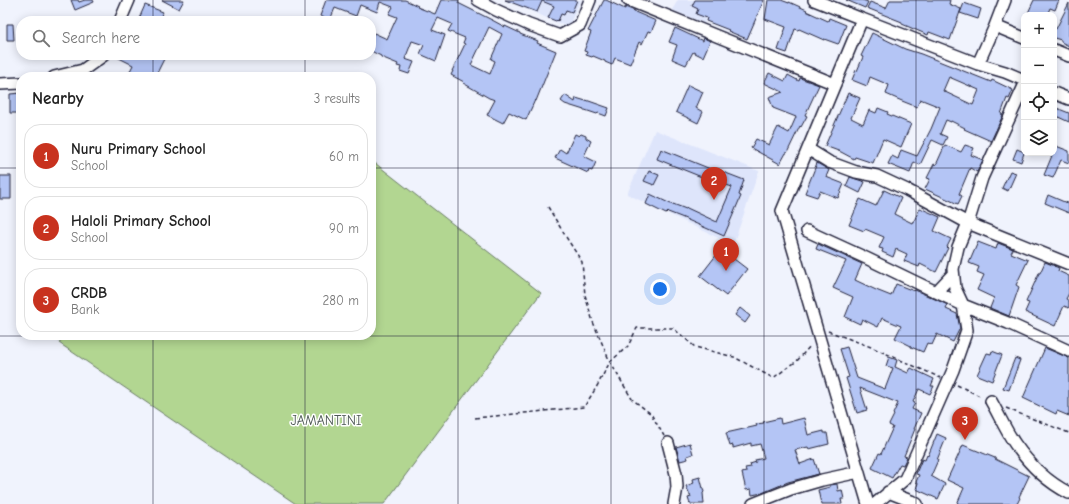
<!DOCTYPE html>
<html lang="en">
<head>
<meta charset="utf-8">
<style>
	:root { --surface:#fff; --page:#f6f6f6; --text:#222; --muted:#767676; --line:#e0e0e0; --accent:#c8321e }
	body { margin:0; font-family:"Comic Neue",sans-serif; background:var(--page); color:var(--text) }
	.controls { position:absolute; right:12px; top:12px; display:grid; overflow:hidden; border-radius:8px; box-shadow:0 2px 10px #0003 }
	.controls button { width:36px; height:36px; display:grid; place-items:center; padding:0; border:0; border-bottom:1px solid var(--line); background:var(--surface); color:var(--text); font:20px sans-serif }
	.you { position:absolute; left:660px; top:289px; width:14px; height:14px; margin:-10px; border:3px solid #fff; border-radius:50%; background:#1a73e8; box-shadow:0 0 0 6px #1a73e833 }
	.badge { display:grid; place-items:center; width:26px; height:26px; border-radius:50%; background:var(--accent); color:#fff; font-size:13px; font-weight:700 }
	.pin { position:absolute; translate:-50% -33px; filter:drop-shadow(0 1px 2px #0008) }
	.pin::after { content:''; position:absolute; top:21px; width:14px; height:12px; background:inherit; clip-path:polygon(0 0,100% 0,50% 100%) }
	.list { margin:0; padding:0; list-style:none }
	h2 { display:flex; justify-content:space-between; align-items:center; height:52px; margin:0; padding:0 16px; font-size:17px }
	h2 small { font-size:13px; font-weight:400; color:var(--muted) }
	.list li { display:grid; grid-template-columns:26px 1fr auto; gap:12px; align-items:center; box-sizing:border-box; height:64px; margin:0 8px 8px; padding:0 8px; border:1px solid var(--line); border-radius:16px }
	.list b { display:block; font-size:15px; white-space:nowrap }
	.list p { margin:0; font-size:13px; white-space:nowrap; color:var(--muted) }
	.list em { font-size:13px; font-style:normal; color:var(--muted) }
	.icon { flex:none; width:22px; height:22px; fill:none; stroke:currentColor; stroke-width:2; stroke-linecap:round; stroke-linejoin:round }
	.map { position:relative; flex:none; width:1069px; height:504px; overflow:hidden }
	.search { position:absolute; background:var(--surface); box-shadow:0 2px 10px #0003; left:16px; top:16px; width:360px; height:44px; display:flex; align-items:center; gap:10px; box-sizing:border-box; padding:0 14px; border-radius:16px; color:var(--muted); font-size:15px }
	.panel { position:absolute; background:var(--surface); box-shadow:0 2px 10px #0003; left:16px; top:72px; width:360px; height:268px; border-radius:16px }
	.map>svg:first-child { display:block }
</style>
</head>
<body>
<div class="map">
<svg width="1069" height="504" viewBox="0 0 1069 504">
	<rect width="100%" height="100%" fill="#f0f3fd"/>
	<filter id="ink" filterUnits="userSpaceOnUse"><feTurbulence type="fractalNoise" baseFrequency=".025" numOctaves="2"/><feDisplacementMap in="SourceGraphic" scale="8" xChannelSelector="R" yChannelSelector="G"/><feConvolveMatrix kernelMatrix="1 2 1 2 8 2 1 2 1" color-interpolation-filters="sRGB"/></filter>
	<g filter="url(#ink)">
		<path fill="#dee5fb" d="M505,0H581L568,27Z
			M678,0H696L711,7L704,23L672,10Z
			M655,130L759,171L733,245L627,194Z"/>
		<path fill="#b2d691" stroke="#6a7c66" d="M371,160L541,293L384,504H296L59,343L65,335H371Z"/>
		<path fill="#b4c5f5" stroke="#22223b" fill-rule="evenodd" d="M71,0H78L79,2L85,0H93L94,2L75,10Z
			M162,0H184L179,9Z
			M326,0H405L418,6L417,7L435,14L441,0H459L458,3L492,20L505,27V26L520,33V34L538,41L537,43L556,51L536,101L535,100L526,120L509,112L503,123L487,115L495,100L489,98L463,83L464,82L451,75L453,71H452L465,44L463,43L465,38L448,31L452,24L438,18L432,30L445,35L436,61L420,54L424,45L412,41L405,59L414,62L409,74L400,71L401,67L397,66L398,64L381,57V56L371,51V39L374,33L387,39L397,17L389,14L393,7L380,2L377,12L360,5L356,16L335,8L330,20L320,16ZM489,27L502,34L491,59L495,61L490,74L471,65Z
			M505,0H577L572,12L566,10L564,15L561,14L558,21L557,20L556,21L548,18L554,6L542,1L537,12Z
			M604,0H606L625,9V7L635,11V12L656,21L651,32L648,31L642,44L639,42L630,64L615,58L612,65L605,62V61L593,56L592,57L586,55L587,52L584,51L591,32L588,31Z
			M695,0H764L747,39L728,31L729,30L706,21L707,18L696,14L698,9L692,6Z
			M768,0H781L789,3V2L807,10L806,11L828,21L829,18L846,25L839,43L838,44L824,39V40L799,29L798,30L795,29L787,53L778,50L786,27L765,19Z
			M846,0H862L868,2L865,8Z
			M890,0H950L949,4L961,9L950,40L929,32L928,35L902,24V22L867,8L870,2L886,8Z
			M1034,0H1059L1055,10L1050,8L1047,15H1027Z
			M964,3L981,9L978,19L960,13Z
			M1069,3V46L1061,42V40L1054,38V28L1056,29Z
			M145,5L163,12L159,19L156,17L154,21H138Z
			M7,24H13L14,40H7Z
			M675,28L703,41L704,38L710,41L703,57L693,52L686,65L672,59L677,45L669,42Z
			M872,33L905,49L921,54L991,82L992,80L1013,90L1009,99L1007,98L1001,114L1003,115L991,141L964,129L965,128L951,121V122L946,120L940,134L947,137L943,145L932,140L920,165L914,162L910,173L888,164L892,156L898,159L901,150L917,156L931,129L940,107L920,99L917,107L902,101L886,94L889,85L870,77L867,86L852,80L856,70L857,71L863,57L861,56ZM949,77L979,90L973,105L943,91Z
			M113,55H166L155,77H127L133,65Z
			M769,73L785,81L788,75L799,81L800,78L819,85L805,115L807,116L801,127L800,126L787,153H786L780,164L751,148L756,139L769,145L778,127L789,133L796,117L773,108L769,97L783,92L764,83Z
			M688,85L703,92L696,108L703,112L698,123L676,112Z
			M21,93V113H10V94Z
			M848,93L860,98L851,118L863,124L869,110L876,113L878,108L888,112L887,114L911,124L901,147L883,139L873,163L855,157L854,159L841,152L825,146Z
			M565,95L575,102L576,98L586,101V100L609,108L606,116L598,113L597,114L585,110H584L565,104L561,101Z
			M1054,107L1069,113V122L1054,115Z
			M575,134L579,136L581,134L586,136V138L591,141L584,156L596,162L592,171L589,170L588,173L555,158L560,149L566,153Z
			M945,145L961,152L965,145L974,148L971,155L983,160L977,172L970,168L959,194L962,196L958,204L925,189L930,179L927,178L934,164L936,165Z
			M1056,146L1069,151V163L1061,160L1053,178L1044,175Z
			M661,149L718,172V170L744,180L739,195L741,196L724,236L681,217L668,212L666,214L646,204L650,194L673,205V204L686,209L687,208L717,222L732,187L710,179L709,180L657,159Z
			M1017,149L1024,152V153L1021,162L1013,159Z
			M817,163L829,170L826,177L844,184L838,198L820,191L817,197L805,193Z
			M649,171L659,175L654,185L644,181Z
			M1010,171L1016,173L1008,191L1002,188Z
			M0,176H11V199H0Z
			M850,177L865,182L860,193L846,186Z
			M884,190L901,198L894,214L912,223L913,221H914L920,208L940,217L934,231L951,239L947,247L948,248L936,272L920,264L919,267L904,261L907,254L896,249L893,257L882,252L883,249L879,248L884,237L865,229L864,231L849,225L860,199L876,206Z
			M1048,195L1069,204V213L1045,203Z
			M978,242L996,249L998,243L1013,249L1011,253L1028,260L1016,285L1019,287L1009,316L990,308L994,298L977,290L984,275L977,272L979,267L969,263Z
			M818,244L862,264L855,280L876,290L891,296L896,284L914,291L915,290L948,305L946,309L957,314L960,328L953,342L937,334L932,345L927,343L923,352L911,347V346L895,338L901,326L882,318L878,327L862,319L860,324L845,317L853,297L833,288L846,261L816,249Z
			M721,249L747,269L726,296L700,276Z
			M1045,262L1055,266H1054L1059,268L1058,271L1069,276V293L1066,299L1069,301V308L1064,306L1055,326L1025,312L1029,303L1026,302L1039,273H1040Z
			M740,308L750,316L745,323L735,315Z
			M847,347L857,378L885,389L893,368L886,366L889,357L897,360L895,367L908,373L911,368L934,379L931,386H934L930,394L919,389L913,402L915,403L912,409L921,413L914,429H915L904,456L907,457L903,465L900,464L892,478L872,468L879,453L881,454L893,427L889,425L894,415L893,414L898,403L860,388L867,410L857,413L846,378L849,377L840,349Z
			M1045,348L1069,358V416L1057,411L1056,414L1023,398Z
			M992,351L1002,355L992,381L977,375L987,353L991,354Z
			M1015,358L1020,360L1009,390L1003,388Z
			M780,418L781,424L804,418L808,435L824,431V433H827L829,444L809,449L808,447L795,450L800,464L814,459L819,474L788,482L762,493L752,495L751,489L746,490L742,473L746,472L745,468L751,467L750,464L756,462L755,460L764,458L760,444L751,446V443L733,448V445L730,446L726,433L757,426L756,424L764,423L763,422Z
			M937,434L946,438L937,460H938L931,476L945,484L938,499L916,489L918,483L916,482L919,475L916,474L917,471L922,459L925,460L927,455L928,456Z
			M690,443L693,454L687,456L688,459L680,461L676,447Z
			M963,445L995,458V459L1029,476L1019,497L1020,498L1017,504H957L964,488L947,480Z
			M700,477L704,492L703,493L704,504H690L688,498L691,497L686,486L694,483L693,479Z
			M837,484L838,491L842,490L844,499H841L842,504H821L818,490L830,487V485Z"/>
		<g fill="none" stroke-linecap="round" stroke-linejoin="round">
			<defs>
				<path id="minor" d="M478,0L496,10L529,25L560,36L580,25L590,0
					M628,0L835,84
					M814,0L862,19L782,211L868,504
					M1005,0L995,26L978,64L1005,72L1024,80
					M862,19L978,64
					M120,21L129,0
					M995,26L1024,38
					M1054,50L1069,56
					M54,77L83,70L104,55
					M0,84L21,83
					M1024,86L982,178L968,223L1069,264
					M1054,93L1069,99
					M808,149L829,162L856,172L877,176L907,190L968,223L958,247L953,269L955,288L963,305L967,330L953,370L905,479L875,504
					M807,231L866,258L963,305L1008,323L1069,351
					M936,292L953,274
					M991,401C999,415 1006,431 1015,444C1029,464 1047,482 1069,493
					M668,443L676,474L677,487L674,504
					M888,492L911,501L917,504
					M753,504L791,489L822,480L859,472"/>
			</defs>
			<use href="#minor" stroke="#22223b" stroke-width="14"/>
			<path stroke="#22223b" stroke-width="1.5" stroke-dasharray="4 3" stroke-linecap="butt" d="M548,207L566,237L582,262L585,295L593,322L610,362L632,399L651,414L664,436
				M828,331L871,347L941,378
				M957,385L982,397
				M1006,408L1018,413L1069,433
				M475,418L584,407L596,388L610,362L628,346L637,328H673L695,347L734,357L773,378L797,361L811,345"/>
			<use href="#minor" stroke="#fff" stroke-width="11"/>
		</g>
	</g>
	<path fill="none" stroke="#22223b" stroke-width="1" stroke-opacity="0.55" d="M153,0V21M305,0V21M458,0V504M611,0V504M764,0V504M916,0V504M153,55V77M305,55V77M0,168H21M371,168H1069M153,335V504M305,335V504M0,336H1069"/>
	<g text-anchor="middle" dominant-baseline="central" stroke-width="3" stroke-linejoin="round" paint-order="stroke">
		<g font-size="14" fill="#4d5855" stroke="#fff">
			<text x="326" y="420">JAMANTINI</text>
		</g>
	</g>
</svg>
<div class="controls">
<button>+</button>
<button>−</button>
<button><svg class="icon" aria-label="locate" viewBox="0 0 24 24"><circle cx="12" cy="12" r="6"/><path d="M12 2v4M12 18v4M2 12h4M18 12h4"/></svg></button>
<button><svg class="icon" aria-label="layers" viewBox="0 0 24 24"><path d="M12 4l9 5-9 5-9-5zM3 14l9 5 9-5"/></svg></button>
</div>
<div class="you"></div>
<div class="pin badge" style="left:726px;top:271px">1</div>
<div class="pin badge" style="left:714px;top:200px">2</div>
<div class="pin badge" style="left:965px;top:440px">3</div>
<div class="search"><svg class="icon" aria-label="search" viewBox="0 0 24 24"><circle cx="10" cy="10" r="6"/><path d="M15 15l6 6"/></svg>Search here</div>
<section class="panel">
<h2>Nearby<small>3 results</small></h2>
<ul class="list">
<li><span class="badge">1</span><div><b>Nuru Primary School</b><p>School</p></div><em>60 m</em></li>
<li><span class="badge">2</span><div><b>Haloli Primary School</b><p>School</p></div><em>90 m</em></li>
<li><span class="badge">3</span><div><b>CRDB</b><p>Bank</p></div><em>280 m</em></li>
</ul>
</section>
</div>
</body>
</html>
